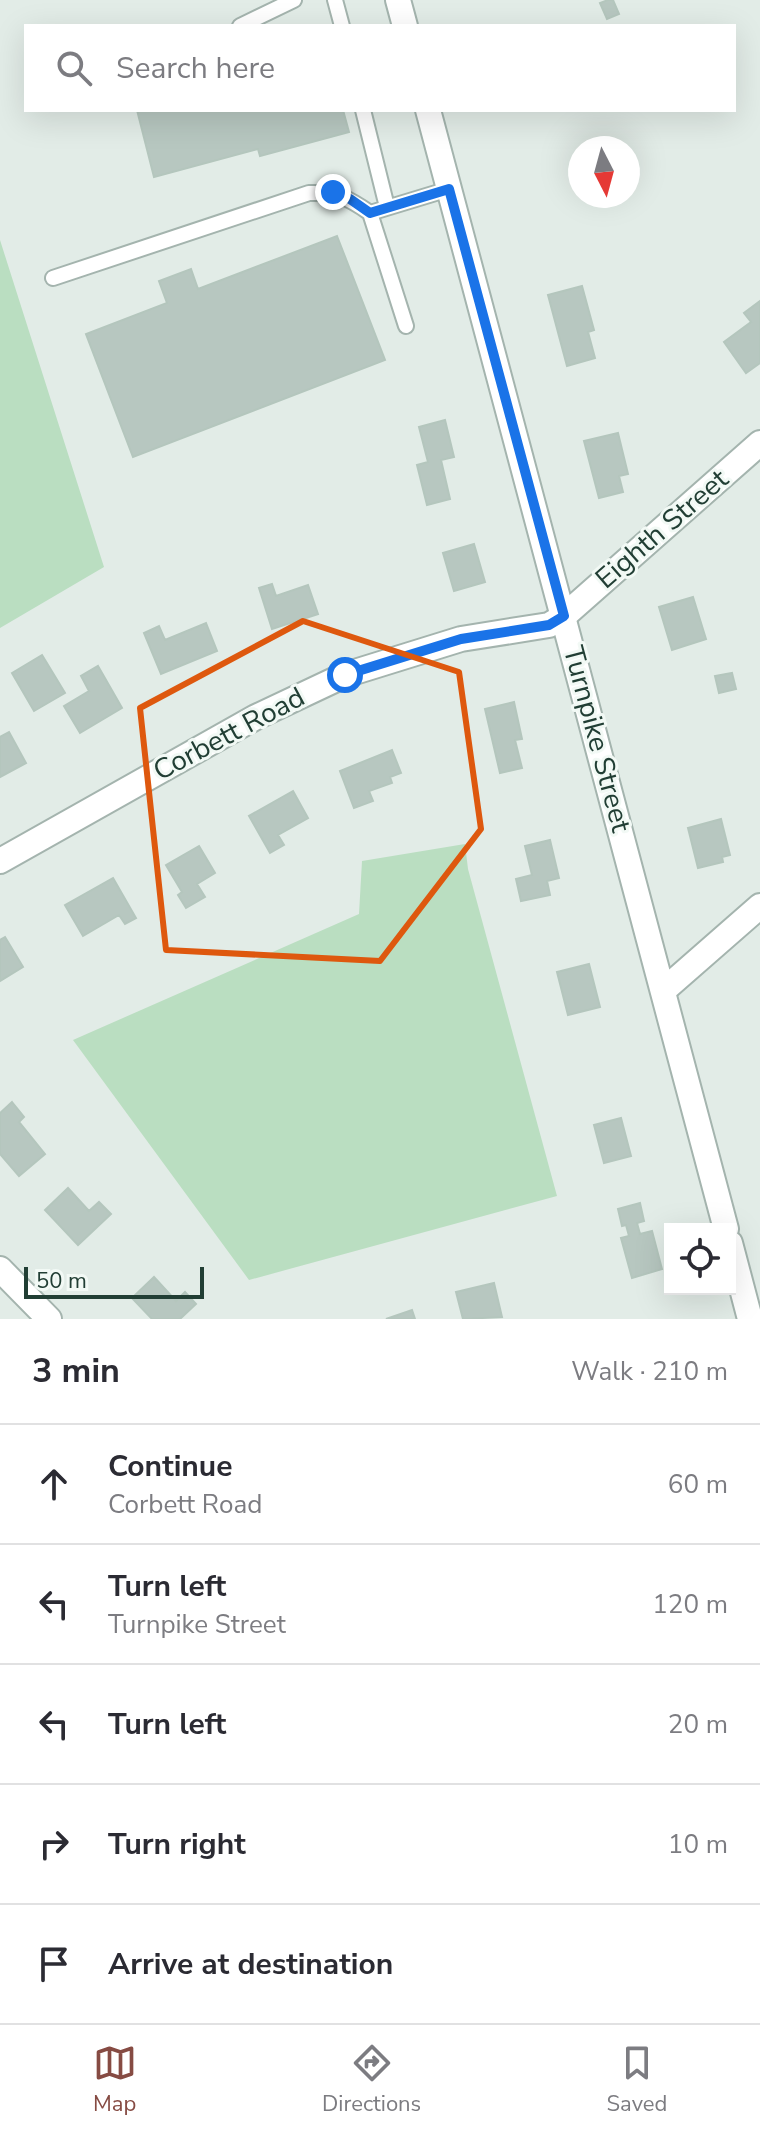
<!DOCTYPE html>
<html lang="en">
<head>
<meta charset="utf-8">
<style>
	:root { --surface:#fff; --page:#f2f2f3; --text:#2b2b33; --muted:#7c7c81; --line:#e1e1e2; --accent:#864b43 }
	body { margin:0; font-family:"Nunito Sans",sans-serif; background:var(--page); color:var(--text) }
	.controls { position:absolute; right:24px; bottom:24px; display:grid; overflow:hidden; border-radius:0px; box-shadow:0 8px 32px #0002 }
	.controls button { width:72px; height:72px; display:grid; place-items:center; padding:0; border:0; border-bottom:2px solid var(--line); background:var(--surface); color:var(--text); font:40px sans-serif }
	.compass { position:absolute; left:568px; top:136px; width:72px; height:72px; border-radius:50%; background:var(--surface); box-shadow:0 8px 32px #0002; rotate:174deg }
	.scale { position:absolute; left:24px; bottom:20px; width:180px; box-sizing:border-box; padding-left:8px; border:4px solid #213e34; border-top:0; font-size:22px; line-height:28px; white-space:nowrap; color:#213e34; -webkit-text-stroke:6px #f2f9f5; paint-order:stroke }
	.stop { position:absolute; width:24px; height:24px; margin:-18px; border:6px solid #1a73e8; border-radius:50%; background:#fff }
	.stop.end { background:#1a73e8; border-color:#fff; box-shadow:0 2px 8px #0008 }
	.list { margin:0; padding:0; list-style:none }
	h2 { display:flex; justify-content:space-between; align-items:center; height:104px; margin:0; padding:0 32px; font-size:34px }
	h2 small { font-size:26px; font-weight:400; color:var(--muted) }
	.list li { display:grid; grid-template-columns:52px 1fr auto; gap:24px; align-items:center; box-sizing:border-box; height:120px; padding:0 32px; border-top:2px solid var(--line) }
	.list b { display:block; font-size:30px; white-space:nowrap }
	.list p { margin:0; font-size:26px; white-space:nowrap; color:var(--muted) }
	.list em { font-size:26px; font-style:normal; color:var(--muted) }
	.icon { flex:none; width:44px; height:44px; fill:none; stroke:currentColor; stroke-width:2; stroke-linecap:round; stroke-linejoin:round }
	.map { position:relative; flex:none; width:760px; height:1319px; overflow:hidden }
	.search { position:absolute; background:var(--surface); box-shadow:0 8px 32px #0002; left:24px; right:24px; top:24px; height:88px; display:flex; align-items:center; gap:20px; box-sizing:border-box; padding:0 28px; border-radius:0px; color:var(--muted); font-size:30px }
	.sheet { height:704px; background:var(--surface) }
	nav { display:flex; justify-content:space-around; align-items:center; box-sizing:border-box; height:112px; border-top:2px solid var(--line); background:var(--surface); font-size:22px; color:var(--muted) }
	nav a { display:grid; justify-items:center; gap:4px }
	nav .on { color:var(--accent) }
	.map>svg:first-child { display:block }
</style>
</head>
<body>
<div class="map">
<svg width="760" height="1319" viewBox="0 0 760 1319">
	<rect width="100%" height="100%" fill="#e2ece7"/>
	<path fill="#badec1" d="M0,240L104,567L0,628Z
		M465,844L468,869L557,1196L249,1280L73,1040L359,914L362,861Z"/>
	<path fill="#b7c7c0" stroke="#b4c6bd" stroke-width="2" d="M608,0H613L619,14L607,19L600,3Z
		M137,110H343L349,132L260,156L258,149L154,177Z
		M337,236L385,360L133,457L86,334L167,303L159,281L191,269L198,289Z
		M582,286L594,330L588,332L595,358L567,366L548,295Z
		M760,301V363L746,373L724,342L751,322L744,313Z
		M445,420L454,457L441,460L450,499L427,505L417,465L428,462L419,427Z
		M618,433L628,474L619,476L623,492L599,498L584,441Z
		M474,544L485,582L454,591L443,553Z
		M272,584L276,596L308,585L318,614L272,629L259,588Z
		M693,597L706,639L672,650L659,607Z
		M206,623L217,651L161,674L144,633L159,626L165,640Z
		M42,655L65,693L34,711L12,673Z
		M98,666L122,708L80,733L64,706L89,691L81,676Z
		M732,673L736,689L719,693L715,676Z
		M514,702L522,739L515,740L522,768L500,773L485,709Z
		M9,732L26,763L0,777V737Z
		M392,750L401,773L390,777L392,783L369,791L373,801L354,808L340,771Z
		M293,791L308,818L278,835L284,845L270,853L249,816Z
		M721,819L730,855L722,857L723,862L698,868L688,828Z
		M550,840L559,878L547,881L550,895L521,901L516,879L532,875L525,846Z
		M199,846L215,873L197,884L205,897L186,908L178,895L182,892L166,865Z
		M113,878L136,918L125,924L119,915L83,936L65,905Z
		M5,937L23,967L0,981V940Z
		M589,964L600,1007L568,1015L557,972Z
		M12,1102L24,1117L19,1122L45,1154L19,1176L0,1154V1113Z
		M621,1118L631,1156L604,1163L594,1125Z
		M68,1188L89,1211L99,1202L111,1214L78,1245L45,1210Z
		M640,1203L644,1221L637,1223L640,1234L652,1231L662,1269L632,1278L621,1238L629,1236L626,1225L622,1226L618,1209Z
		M154,1277L176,1301L185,1292L196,1304L180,1319H152L132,1298Z
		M494,1283L502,1317L463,1319L456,1292Z
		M412,1310L415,1319H386Z"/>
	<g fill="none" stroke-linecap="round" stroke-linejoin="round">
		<defs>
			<path id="service" d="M335,0L342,26
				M240,26L294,0
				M363,110L387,207
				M370,213L406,326
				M53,278L309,193C337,192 347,197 370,213L449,189"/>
			<path id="minor" d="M0,861L256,717L345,675L461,639L549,625L564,616L760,443
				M664,990L760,906
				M0,1269L49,1319"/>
			<path id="tertiary" d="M398,0L405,26
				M428,110L726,1229
				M730,1243L750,1319"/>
		</defs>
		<use href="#service" stroke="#a4b4ae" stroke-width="18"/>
		<use href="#minor" stroke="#a4b4ae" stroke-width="28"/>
		<use href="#tertiary" stroke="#a4b4ae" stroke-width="28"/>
		<use href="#service" stroke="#fff" stroke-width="14"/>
		<use href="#minor" stroke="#fff" stroke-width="24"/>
		<use href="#tertiary" stroke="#fff" stroke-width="24"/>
	</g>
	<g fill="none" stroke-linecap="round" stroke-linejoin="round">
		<path stroke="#1a73e8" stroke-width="10" d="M333,192L350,199L370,213L449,189L564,616L549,625L461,639L345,675"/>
	</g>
	<path fill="none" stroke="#de580e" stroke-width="6" stroke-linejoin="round" d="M303,621L459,672L481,829L380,961L166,950L140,708Z"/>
	<g text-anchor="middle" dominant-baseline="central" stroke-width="6" stroke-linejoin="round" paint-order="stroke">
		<g font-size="28" fill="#213e34" stroke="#f2f9f5">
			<text transform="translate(662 529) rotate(-41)">Eighth Street</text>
			<text transform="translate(229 734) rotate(-28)">Corbett Road</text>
			<text transform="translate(597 739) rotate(75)">Turnpike Street</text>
		</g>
	</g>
</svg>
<div class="controls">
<button><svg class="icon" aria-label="locate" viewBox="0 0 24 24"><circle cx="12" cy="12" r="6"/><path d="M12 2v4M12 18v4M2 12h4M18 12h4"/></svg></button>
</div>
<svg class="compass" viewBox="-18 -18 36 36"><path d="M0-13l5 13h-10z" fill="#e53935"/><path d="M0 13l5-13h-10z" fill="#7c7c81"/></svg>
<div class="scale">50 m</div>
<div class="stop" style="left:345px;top:675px"></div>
<div class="stop end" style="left:333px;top:192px"></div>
<div class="search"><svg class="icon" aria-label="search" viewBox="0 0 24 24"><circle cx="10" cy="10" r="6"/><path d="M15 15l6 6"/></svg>Search here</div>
</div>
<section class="sheet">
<h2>3 min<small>Walk · 210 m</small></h2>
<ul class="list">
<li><svg class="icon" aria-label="ahead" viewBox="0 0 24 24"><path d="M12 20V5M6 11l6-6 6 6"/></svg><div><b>Continue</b><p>Corbett Road</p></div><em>60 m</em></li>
<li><svg class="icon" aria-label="left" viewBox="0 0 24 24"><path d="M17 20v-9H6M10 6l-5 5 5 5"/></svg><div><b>Turn left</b><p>Turnpike Street</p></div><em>120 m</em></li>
<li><svg class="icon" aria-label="left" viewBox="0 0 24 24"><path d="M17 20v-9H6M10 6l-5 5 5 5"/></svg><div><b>Turn left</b></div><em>20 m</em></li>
<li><svg class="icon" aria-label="right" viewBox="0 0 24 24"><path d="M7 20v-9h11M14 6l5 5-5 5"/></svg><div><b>Turn right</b></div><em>10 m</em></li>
<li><svg class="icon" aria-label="arrive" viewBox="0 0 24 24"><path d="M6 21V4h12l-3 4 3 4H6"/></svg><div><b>Arrive at destination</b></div></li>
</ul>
</section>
<nav>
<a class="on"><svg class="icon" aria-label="map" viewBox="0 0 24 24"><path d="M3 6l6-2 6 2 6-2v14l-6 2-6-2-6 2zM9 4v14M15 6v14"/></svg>Map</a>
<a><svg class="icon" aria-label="directions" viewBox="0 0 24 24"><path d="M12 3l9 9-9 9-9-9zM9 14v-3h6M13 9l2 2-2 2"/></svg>Directions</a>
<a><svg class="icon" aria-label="saved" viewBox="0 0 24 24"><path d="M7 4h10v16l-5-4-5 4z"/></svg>Saved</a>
</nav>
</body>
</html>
